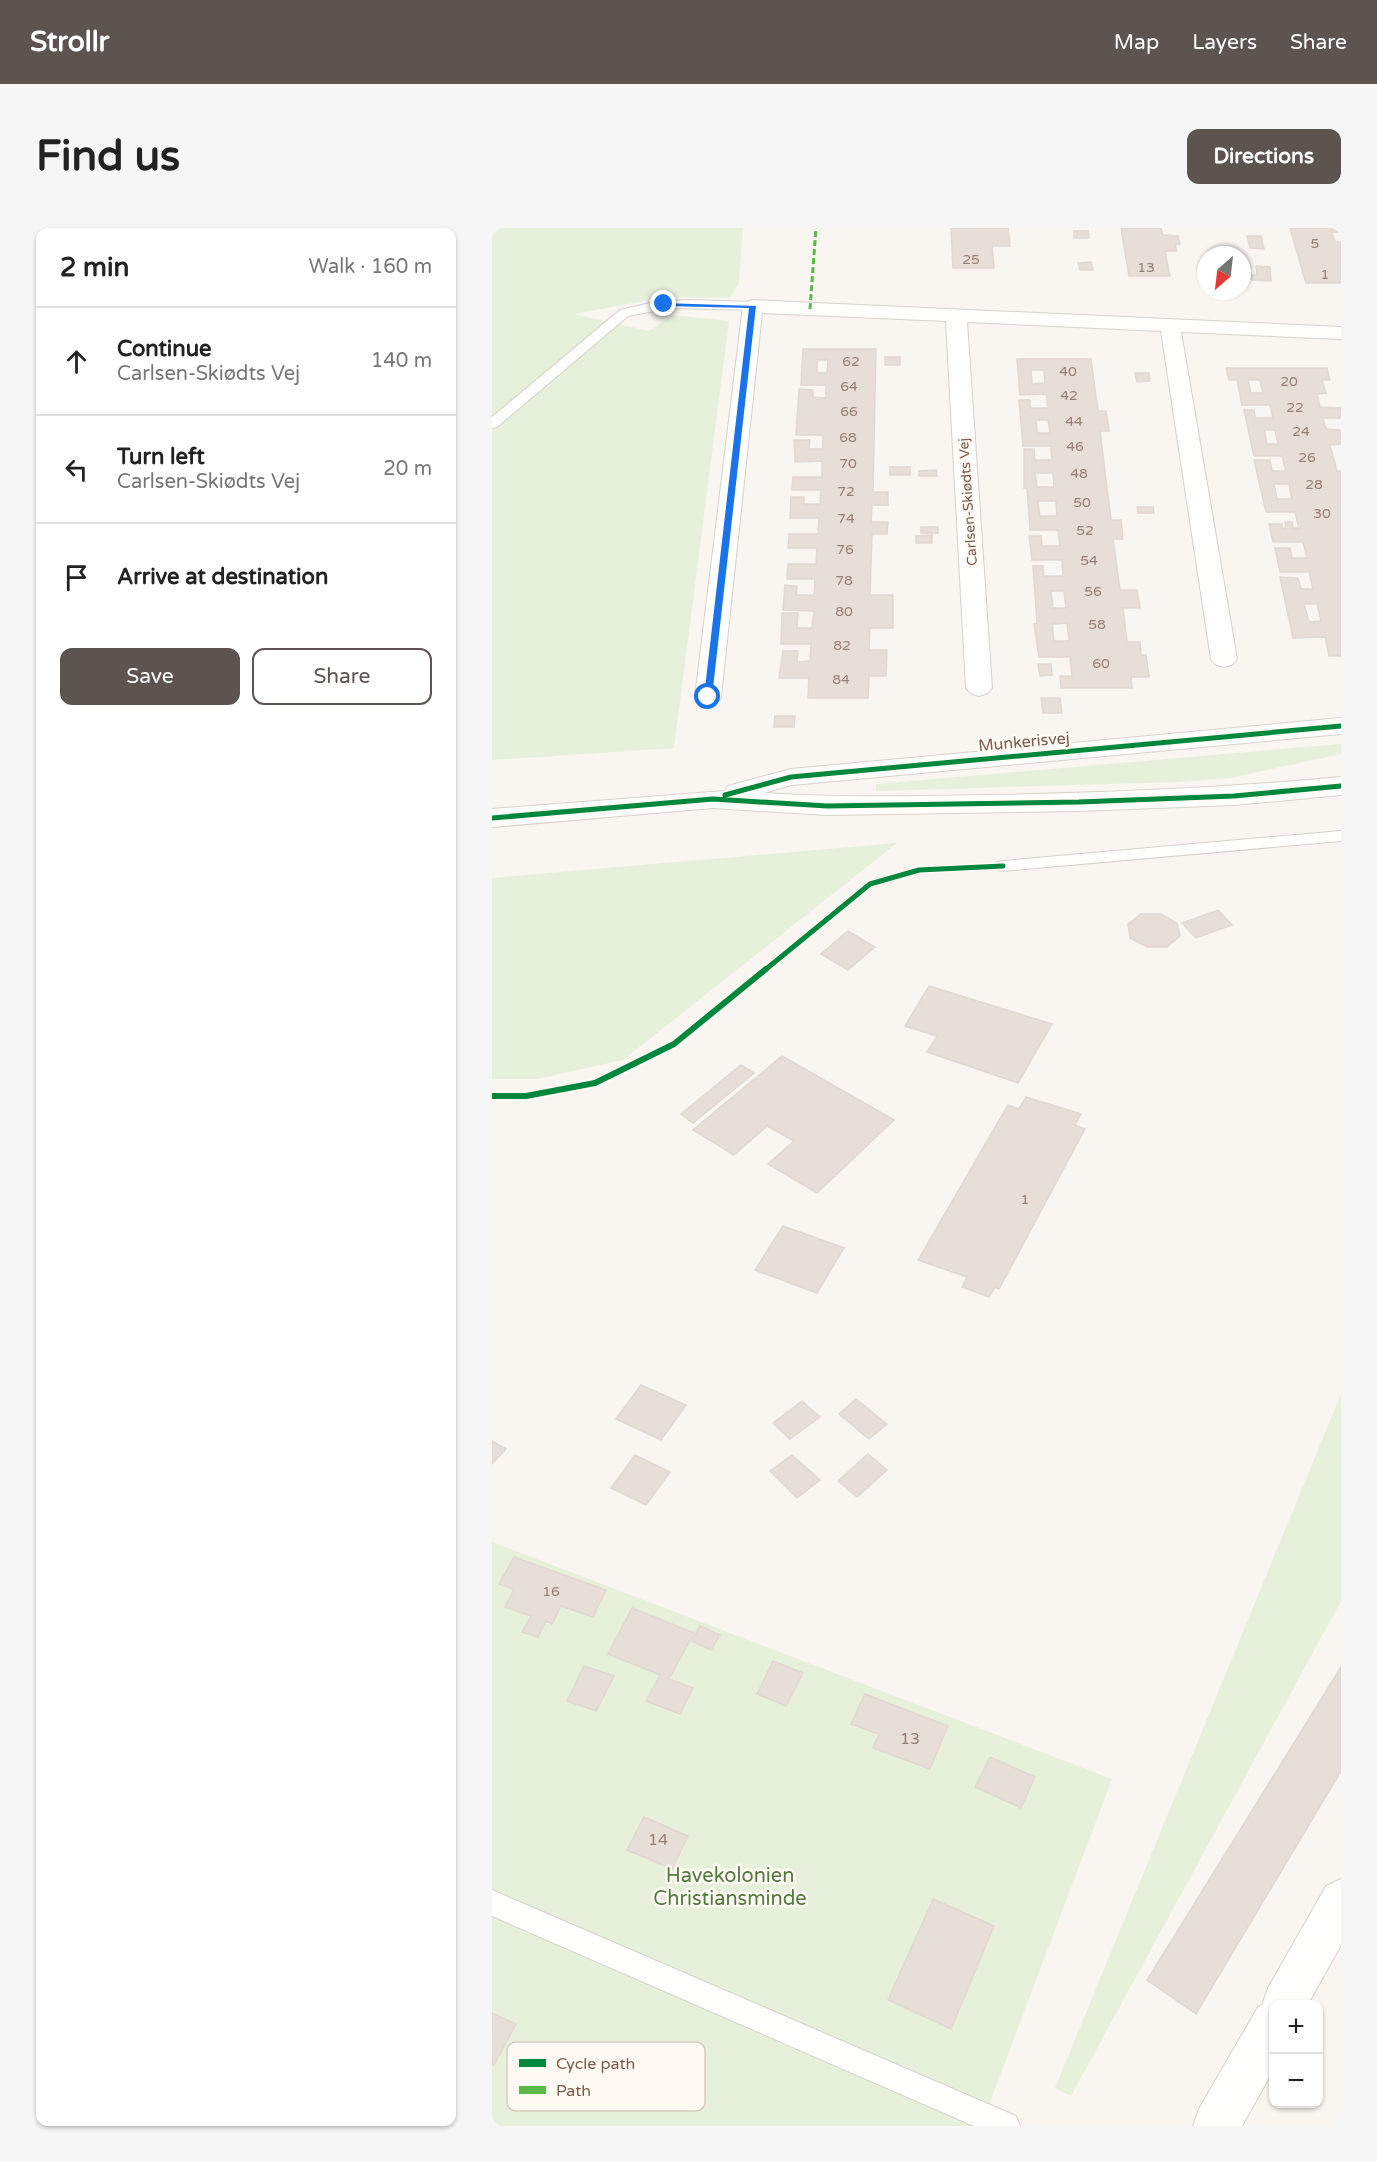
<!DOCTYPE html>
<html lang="en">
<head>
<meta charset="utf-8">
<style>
	:root { --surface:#fff; --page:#f6f6f6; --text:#222; --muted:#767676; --line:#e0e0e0; --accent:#5d544f }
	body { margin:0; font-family:"Varela Round",sans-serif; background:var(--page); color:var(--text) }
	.controls { position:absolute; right:18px; bottom:18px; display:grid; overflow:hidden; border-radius:12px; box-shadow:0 2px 4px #0004 }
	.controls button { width:54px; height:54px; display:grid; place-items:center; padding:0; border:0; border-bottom:2px solid var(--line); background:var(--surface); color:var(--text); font:30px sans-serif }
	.compass { position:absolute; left:705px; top:18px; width:54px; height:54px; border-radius:50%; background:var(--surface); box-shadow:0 2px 4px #0004; rotate:208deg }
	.stop { position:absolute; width:18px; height:18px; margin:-14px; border:4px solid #1a73e8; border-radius:50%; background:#fff }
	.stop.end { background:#1a73e8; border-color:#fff; box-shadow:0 2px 6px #0008 }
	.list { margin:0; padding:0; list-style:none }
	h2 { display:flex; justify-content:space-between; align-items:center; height:78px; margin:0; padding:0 24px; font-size:26px }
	h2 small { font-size:20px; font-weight:400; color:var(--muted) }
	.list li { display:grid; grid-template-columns:39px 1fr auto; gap:18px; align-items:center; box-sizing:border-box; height:108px; padding:0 24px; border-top:2px solid var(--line) }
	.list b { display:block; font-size:22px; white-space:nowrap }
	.list p { margin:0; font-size:20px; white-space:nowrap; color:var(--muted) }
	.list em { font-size:20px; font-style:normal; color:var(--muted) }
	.actions { display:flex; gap:12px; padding:18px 24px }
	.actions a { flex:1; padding:14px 0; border:2px solid var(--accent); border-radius:12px; text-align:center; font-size:21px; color:var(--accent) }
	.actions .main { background:var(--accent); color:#fff }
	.icon { flex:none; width:33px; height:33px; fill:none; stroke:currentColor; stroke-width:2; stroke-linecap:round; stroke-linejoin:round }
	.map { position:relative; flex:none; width:849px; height:1898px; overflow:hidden; border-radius:12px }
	header { display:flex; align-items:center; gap:36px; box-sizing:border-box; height:84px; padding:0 30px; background:var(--accent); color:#fff }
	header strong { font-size:28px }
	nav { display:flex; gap:33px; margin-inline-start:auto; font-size:21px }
	.intro { display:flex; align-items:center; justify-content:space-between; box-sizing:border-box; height:144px; padding:0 36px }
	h1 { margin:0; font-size:42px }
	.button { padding:15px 27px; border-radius:12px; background:var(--accent); color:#fff; font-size:21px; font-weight:700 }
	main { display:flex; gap:36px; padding:0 36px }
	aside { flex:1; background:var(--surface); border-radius:12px; box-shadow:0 2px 4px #0004 }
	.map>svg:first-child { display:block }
</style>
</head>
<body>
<header>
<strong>Strollr</strong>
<nav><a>Map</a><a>Layers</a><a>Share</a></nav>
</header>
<div class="intro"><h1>Find us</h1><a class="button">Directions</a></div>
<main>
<aside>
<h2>2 min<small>Walk · 160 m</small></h2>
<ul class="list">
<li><svg class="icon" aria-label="ahead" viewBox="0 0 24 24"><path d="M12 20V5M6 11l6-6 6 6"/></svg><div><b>Continue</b><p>Carlsen-Skiødts Vej</p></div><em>140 m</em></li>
<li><svg class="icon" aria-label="left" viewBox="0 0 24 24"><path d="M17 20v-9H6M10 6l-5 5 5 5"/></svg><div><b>Turn left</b><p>Carlsen-Skiødts Vej</p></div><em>20 m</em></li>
<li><svg class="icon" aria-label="arrive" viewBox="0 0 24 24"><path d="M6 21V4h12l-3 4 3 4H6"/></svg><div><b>Arrive at destination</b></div></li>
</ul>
<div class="actions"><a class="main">Save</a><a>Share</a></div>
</aside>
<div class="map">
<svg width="849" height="1898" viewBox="0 0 849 1898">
	<rect width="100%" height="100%" fill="#f9f5f0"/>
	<path fill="#e7f0db" d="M0,0H251L247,55L238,70L174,69L82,86L157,103L181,87L237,93L182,520L0,532Z
		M849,516V526L738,550L686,554L384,563V556Z
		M405,615L131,832L45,851H0V650Z
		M849,1166V1373L579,1868L563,1860Z
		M0,1314L620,1551L489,1898H0Z"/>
	<path fill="#e6ded7" stroke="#e2d8d2" stroke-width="1.5" fill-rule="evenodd" d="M459,0H516L518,18H500L502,40H461Z
		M629,0H669L671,7L686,8L688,16H683L685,23H673L678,48H637Z
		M798,0H849V4H840L843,14H849V55H814Z
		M582,3H596L597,10H582Z
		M755,8H769L772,21L758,20Z
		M599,34L601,42H588L586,35Z
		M764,38L778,39L779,53L760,52L759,47H765Z
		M311,121H384L381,264H396V277H380L379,294H396L395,306H380L378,367H401V400H378L377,422H395L394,448H377L376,470H316L317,450H287L291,423H306L305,434L318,433L319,416H289L290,385H306L305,400H320L322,383L291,382L293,357L305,358L304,367H322L323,351H295L296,336H324L325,320H296L297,306H326L327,290H298L299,269H312V276H328L329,262H300L301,249H330V233L303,234L302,212H318L317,221H331V207H304L307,161L321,162V169L334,170V157H309ZM325,132H336L335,145H325Z
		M393,129H408V137H393Z
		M525,131H599L606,183H614L617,203H608L619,292H629L631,311H621L628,362H645L648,380H631L635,414H648L649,427H654L657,449H639L640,460H569L568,448H580L578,429H547L542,396L545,395L541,338H551L552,348H571L570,332H540L537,308H549L550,318H568L566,302H538L535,260H532V221H542L543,232H560L559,218H531L527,172H538V180H556L554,166L528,167ZM539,142H552L553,155L540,156ZM544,192H556L558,205H545ZM543,245H561L562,259H545ZM546,273H564L565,288H548ZM559,363H572L574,380H561ZM575,395L577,413H562L560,396Z
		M734,140H835L838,152H830L834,165L825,166L828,179L849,180V190H831L834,201L849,202V216L838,217L845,243H849V428H837L833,409L801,410L788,349L806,350L809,361H821L817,344H788L783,320H798L800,330H815L811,314H781L777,296H790V300H794L793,294H800L801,300H807L803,284H774L762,232H778L780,243H794L790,228H762L752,182H762L763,190H781L778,177H750L745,152H737ZM756,152H768L771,165H759ZM772,202H783L786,216H775ZM782,256H797L800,271H785ZM812,376H825L829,393L817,394Z
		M643,145H657L658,153L645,154Z
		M398,239H418V247H398Z
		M444,242L445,248H427V243Z
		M645,279H661L662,285H646Z
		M429,299H446V305H429Z
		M440,307V315H424V308Z
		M546,436H559L560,447L548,448Z
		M549,470H568L570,485H551Z
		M283,488H303L302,499H282Z
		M726,682L740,697L704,710L690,695Z
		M649,686H669L685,695L688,708L675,719H655L638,710L636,696Z
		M356,703L383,719L356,742L329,726Z
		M437,758L560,796L526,855L435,824L445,808L413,798Z
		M290,828L402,892L325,965L276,936L302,913L275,898L242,927L201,902Z
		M249,837L262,845L201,895L189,886Z
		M534,869L589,886L583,897L593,901L507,1061L503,1059L497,1069L470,1059L475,1049L426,1032L516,877L527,881Z
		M291,998L352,1020L325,1065L263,1042Z
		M149,1157L194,1177L169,1212L124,1191Z
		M364,1171L395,1196L377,1211L347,1186Z
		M310,1173L328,1189L298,1211L281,1195Z
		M0,1213L14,1221L0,1236Z
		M376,1226L395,1242L365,1269L346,1253Z
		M143,1227L178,1244L154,1277L119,1260Z
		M300,1227L328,1252L305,1270L278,1243Z
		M22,1329L114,1362L101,1389L69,1378L60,1396L54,1393L46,1409L30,1404L39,1388L13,1379L22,1361L7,1356Z
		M140,1380L202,1405L177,1451L201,1460L188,1486L154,1473L168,1447L116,1426Z
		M208,1398L228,1407L219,1422L200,1413Z
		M281,1433L311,1445L294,1478L265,1466Z
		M92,1438L122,1448L104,1483L75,1473Z
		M849,1439V1543L704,1786L655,1752Z
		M373,1466L456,1498L438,1541L381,1520L387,1506L359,1496Z
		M498,1529L543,1549L529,1580L483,1559Z
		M152,1589L196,1608L180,1641L135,1622Z
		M441,1671L502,1698L459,1801L396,1772Z
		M0,1785L24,1796L2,1837L0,1836Z"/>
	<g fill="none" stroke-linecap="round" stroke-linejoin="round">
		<defs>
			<path id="service" d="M196,72L261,74L267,78L261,82L179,80L136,88L5,199L0,200V189L128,82L163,74Z
				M849,603V613L511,643L505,642L503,638L505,634L511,633Z
				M0,1662L524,1888L528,1898H482L0,1688Z"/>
			<path id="minor" d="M261,72L849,99V111L689,104L745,431L741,436L732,439L723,436L719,431L669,103L475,94L500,460L496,465L487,468L478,465L474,460L454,93L270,85L229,469L225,475L216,477L207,475L203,469L251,78L254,74Z
				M849,1651V1717L816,1776H782V1841L750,1898H701L707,1881L766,1779L770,1777L776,1760L834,1658Z"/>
			<path id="secondary" d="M849,490V506L300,557L272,565C346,570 420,568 495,567C613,565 731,560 849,549V567L742,577L587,583L335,587L221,580L0,599V581L233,563L236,558L299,541Z"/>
		</defs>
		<use href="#service" stroke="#d7d1cb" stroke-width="2"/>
		<use href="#minor" stroke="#d7d1cb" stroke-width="2"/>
		<use href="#secondary" stroke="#d9d2cb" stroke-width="2"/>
		<use href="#service" fill="#fefefd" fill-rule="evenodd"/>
		<use href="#minor" fill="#fefefd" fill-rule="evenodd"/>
		<use href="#secondary" fill="#fefefd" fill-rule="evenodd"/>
		<path stroke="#58b947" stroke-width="3" stroke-dasharray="6 3" stroke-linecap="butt" d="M318,81L324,0"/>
		<defs>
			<path id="cycleway-far1" d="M233,567L299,549L849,498
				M0,590L221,571L335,578L587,574L742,568L849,558
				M273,742L378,656L427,642L511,638"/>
			<path id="cycleway" d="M0,868H34L103,855L182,816L274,741"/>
		</defs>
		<use href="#cycleway-far1" stroke="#fffaf3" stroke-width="8"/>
		<use href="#cycleway" stroke="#fffaf3" stroke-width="10"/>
		<use href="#cycleway-far1" stroke="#00873e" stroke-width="5"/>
		<use href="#cycleway" stroke="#00873e" stroke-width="6"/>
	</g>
	<path fill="#1a73e8" d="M170,75L264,78L220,469L216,471L212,469L257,80L172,78Z"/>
	<g text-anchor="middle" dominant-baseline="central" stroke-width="5" stroke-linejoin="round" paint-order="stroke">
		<g font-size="14" fill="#977e72">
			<text x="823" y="15">5</text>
			<text x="479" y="31">25</text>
			<text x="654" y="39">13</text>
			<text x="833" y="46">1</text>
			<text x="359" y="133">62</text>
			<text x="576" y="143">40</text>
			<text x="797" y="153">20</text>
			<text x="357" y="158">64</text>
			<text x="577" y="167">42</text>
			<text x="803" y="179">22</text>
			<text x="357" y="183">66</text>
			<text x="582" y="193">44</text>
			<text x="809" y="203">24</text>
			<text x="356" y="209">68</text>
			<text x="583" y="218">46</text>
			<text x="815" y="229">26</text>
			<text x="356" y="235">70</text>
			<text x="587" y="245">48</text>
			<text x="822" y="256">28</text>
			<text x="354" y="263">72</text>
			<text x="590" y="274">50</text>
			<text x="830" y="285">30</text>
			<text x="354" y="290">74</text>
			<text x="593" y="302">52</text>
			<text x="353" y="321">76</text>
			<text x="597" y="332">54</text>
			<text x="352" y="352">78</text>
			<text x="601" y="363">56</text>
			<text x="352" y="383">80</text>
			<text x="605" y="396">58</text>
			<text x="350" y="417">82</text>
			<text x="609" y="435">60</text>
			<text x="349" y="451">84</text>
			<text x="533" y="971">1</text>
			<text x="59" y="1363">16</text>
		</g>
		<g font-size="14" fill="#7a5c4d" stroke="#fffaf3">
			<text transform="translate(476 274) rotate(-94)">Carlsen-Skiødts Vej</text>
		</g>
		<g font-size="16" fill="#7a5c4d" stroke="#fffaf3">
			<text transform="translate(532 514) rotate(-5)">Munkerisvej</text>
		</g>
		<g font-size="16" fill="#977e72">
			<text x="418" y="1511">13</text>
			<text x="166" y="1612">14</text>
		</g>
		<g font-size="20" fill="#537a41" stroke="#fffaf3">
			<text x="238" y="1648">Havekolonien<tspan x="238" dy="23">Christiansminde</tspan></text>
		</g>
	</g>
	<rect x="15" y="1814" width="198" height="69" rx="9" fill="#fffaf3" stroke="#d7cbc1" stroke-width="1.5"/>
	<rect x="27" y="1831" width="27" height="8" fill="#00873e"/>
	<rect x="27" y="1858" width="27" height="8" fill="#58b947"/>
	<g font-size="16" fill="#7a5c4d">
		<text x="64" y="1841">Cycle path</text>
		<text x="64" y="1868">Path</text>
	</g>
</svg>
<div class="controls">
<button>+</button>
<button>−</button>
</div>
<svg class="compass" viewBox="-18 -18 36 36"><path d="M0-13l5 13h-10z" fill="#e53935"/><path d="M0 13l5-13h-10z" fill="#767676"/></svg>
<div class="stop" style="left:216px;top:469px"></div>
<div class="stop end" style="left:172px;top:76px"></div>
</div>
</main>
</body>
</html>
